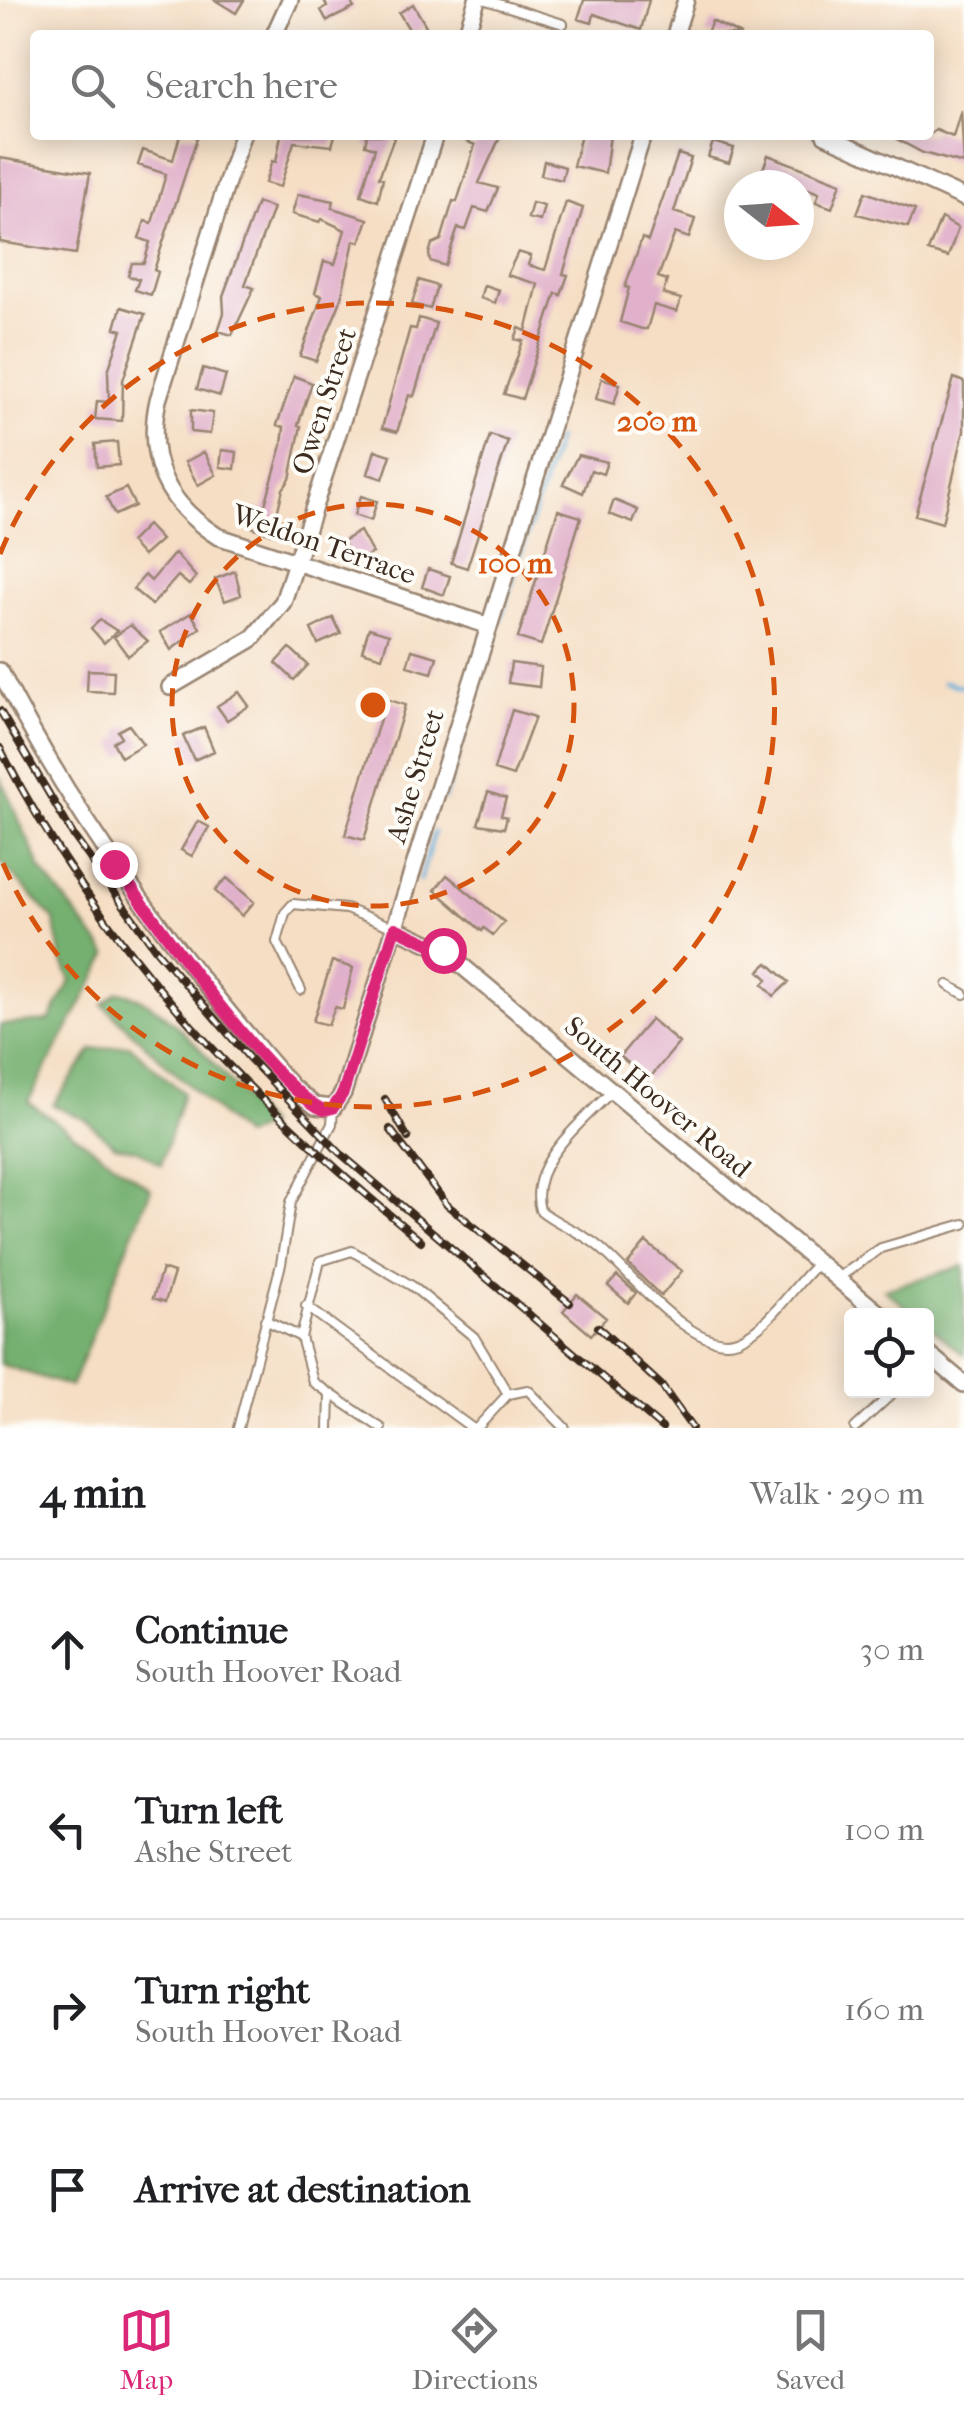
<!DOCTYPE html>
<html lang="en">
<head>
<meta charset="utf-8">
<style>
	:root { --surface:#fff; --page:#f6f6f6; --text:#202124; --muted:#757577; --line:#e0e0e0; --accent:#db2777 }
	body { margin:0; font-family:"IM FELL French Canon",serif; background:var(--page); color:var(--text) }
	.controls { position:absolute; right:30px; bottom:30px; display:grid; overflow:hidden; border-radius:10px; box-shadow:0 5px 25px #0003 }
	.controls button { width:90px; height:90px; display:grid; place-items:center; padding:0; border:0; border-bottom:2px solid var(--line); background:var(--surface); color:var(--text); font:50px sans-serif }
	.compass { position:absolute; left:724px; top:170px; width:90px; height:90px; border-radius:50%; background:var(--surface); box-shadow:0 5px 25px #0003; rotate:107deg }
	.stop { position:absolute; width:30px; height:30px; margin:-22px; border:8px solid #db2777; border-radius:50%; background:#fff }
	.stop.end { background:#db2777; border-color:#fff; box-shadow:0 2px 10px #0008 }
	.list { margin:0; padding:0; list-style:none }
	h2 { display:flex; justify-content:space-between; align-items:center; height:130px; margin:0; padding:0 40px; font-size:42px }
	h2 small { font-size:32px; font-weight:400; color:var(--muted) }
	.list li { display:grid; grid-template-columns:65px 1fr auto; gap:30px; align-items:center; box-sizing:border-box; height:180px; padding:0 40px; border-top:2px solid var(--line) }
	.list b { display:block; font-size:38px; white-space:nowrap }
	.list p { margin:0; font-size:32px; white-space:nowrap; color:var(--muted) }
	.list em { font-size:32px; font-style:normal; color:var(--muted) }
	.icon { flex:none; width:55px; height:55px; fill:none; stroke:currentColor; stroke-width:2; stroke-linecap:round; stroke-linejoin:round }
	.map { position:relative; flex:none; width:964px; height:1428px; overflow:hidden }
	.search { position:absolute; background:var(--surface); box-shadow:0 5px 25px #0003; left:30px; right:30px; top:30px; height:110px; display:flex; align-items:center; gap:25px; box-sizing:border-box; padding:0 35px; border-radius:10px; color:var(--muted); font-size:38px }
	.sheet { height:850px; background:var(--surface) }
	nav { display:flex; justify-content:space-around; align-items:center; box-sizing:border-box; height:140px; border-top:2px solid var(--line); background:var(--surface); font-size:28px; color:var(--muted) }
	nav a { display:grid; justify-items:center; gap:5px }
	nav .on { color:var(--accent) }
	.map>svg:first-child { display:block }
</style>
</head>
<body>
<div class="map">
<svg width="964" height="1428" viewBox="0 0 964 1428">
	<rect width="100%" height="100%" fill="#fdfcf7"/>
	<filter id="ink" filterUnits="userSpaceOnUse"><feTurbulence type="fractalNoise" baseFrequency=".01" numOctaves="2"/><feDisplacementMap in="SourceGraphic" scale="20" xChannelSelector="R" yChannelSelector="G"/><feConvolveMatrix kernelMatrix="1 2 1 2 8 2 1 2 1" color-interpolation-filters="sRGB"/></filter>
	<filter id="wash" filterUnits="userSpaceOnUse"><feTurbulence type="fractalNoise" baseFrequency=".0048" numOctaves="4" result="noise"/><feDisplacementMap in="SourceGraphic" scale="40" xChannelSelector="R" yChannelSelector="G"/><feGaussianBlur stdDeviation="2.25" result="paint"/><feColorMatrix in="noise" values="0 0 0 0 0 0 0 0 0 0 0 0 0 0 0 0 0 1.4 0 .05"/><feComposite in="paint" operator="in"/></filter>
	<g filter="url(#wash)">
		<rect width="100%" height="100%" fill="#f5dec4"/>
		<path fill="#74b06f" stroke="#586d46" stroke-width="2.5" d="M0,777L41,869L108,955L28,1102L151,1189L71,1387L0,1364V1025L49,1021L71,981L62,960L54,920L0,861Z
			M118,992C165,995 234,1089 267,1125L244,1137L103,1005Z
			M129,1045L183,1093L161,1164L138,1150L114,1145L86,1120L53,1105L92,1050Z
			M964,1266V1355L927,1324L926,1316L916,1315L884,1289Z"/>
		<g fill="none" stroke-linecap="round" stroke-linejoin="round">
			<path stroke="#60adda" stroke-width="4" d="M944,682L964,687
				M444,799L557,439
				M420,881L434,832"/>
		</g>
		<g id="blocks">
			<path fill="#e1b1cb" d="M215,0H244L236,13Z
				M324,0H350L354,8L327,21L321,10L327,7Z
				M584,0H649L641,30L594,14L592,23L578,19Z
				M413,4L426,26L412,34L399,13Z
				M712,21L741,35H706Z
				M961,110L964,164L923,153L889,135H929L936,130L953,137Z
				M180,135H198L154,270L158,272L151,295L135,290L139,279L128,276L132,263H144L150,242L139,238L145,221L152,223L166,174L138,165L143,150L173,160Z
				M281,135H335L332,146L294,142L280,187L265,183L272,161L276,162Z
				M367,135H395L379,177L383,178L378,201L361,195L375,148L365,145Z
				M452,135H501L479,183L498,188L488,212L474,208L466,230L458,228L445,266L430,261L429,254L432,244L441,240L453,201L457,202L475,145Z
				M581,135H610L605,173L573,166Z
				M713,142L734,148L729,163L708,157Z
				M678,154L691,158L674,212L695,219L689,238L675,233L658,277L667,280L663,294L681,299L677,312L654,305L647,329H642L620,322L629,288L625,287L642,238L648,241Z
				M768,155L841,183L832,208L816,202L819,193L762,172Z
				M0,158L90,173L76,254L0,242Z
				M544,161L565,167L562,180L541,175Z
				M865,192L915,210L908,227L857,214Z
				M298,194L334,201L332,208L368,219L360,242L354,241L340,303L316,361L300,356L322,296L315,293L324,261L335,264L345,230L322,219L320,222L292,214Z
				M566,202L583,208L563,274L568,275L561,295L556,293L522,399L504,394L523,341L515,339L519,328L526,331L538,284L507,275L518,252L531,256L528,265L545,270Z
				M257,203L273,208L245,285L254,288L232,335L218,331L224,313L223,296Z
				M532,203L544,206L540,221L528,218Z
				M941,218L958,228L948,257L928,251Z
				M419,280L437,286L430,309L412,304Z
				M484,285L499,290L495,303L480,298Z
				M121,307L145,314L123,380L122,421L95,419L97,401L109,402L108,371L122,330L115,328Z
				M419,318L436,323L414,396L409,395L397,432L382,428L410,328L416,329Z
				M203,368L226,375L220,396L197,389Z
				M294,376L312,383L298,425L301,426L290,479L283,489L272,534L248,526L253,509L263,512L282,445L284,427L277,425Z
				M602,378L620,384L614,404L596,399Z
				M954,378L964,382V431L942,523L915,515Z
				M191,410L213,413L210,434L191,432Z
				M490,435L508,441L467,568L451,563Z
				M117,442L119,465L97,467L95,444Z
				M222,450L237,452L235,469L220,467Z
				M375,450L391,455L383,479L368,474Z
				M204,452L216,475L198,485L185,462Z
				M578,455L607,462L603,474L591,470L583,493L563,484Z
				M126,488L135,506L115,515L106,497Z
				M361,496L377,501L371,521L354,515Z
				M614,500L638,510L633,523L609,514Z
				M558,510L581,517L541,645L518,638Z
				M147,525L161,540L143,556L130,542Z
				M360,531L372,553L355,563L343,541Z
				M175,553L196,577L189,585L178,576L152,605L133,589L145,575L151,581Z
				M428,569L450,576L444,595L422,587Z
				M235,571L241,595L225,601L215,579Z
				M191,613L200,628L171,650L160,632Z
				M333,618L341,634L318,644L311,629Z
				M100,620L117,631L104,643L91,628Z
				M130,625L148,641L128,656L114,637Z
				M369,628L389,634L382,657L362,651Z
				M290,648L308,665L294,680L276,663Z
				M412,650L437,657L432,673L407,666Z
				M511,663L541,667L539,687L508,683Z
				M88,670L114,671L113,692L87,691Z
				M239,692L249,706L227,720L217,706Z
				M386,699L405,705L364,840L345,835Z
				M512,710L535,717L513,776L494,770Z
				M129,725L143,744L121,757L113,742L121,737L118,731Z
				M204,727L214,751L194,760L183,736Z
				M488,792L506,798L501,815L507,817L504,828L478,824Z
				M198,821L209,827L192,856L181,850Z
				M447,875L504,922L493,935L484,928L482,931L435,890Z
				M227,878L254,902L242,916L215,891Z
				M332,961L353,968L343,1009L335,1007L328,1025L313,1021Z
				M768,963L789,982L774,996L763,984L768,979L759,971Z
				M651,1019L679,1043L648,1080L620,1056Z
				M646,1242L682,1271L661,1296L628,1264Z
				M162,1269L174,1273L165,1302L153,1298Z
				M617,1276L636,1293L628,1303L608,1286Z
				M577,1294L606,1318L591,1335L563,1311Z"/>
		</g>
	</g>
	<g filter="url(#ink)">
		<use href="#blocks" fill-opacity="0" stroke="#988471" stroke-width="2.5"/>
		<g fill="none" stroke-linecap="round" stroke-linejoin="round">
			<defs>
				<path id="lane" d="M486,0L563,24
					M948,985L964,994
					M301,990L277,942L285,913L293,904L346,909L395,928
					M611,1092C582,1122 527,1164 540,1210C558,1225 580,1231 598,1246C630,1272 696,1359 740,1339C772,1324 792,1287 817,1264
					M838,1278L881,1248L964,1224
					M306,1306L472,1428
					M265,1320L301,1337L313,1382L381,1428
					M301,1337L320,1261L352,1251L412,1286L474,1337L508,1394
					M238,1428L281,1264L291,1202L332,1124L333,1108
					M329,1428L330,1396
					M477,1428L508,1394L528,1390L565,1428
					M855,1428L896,1390"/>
				<path id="street" d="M274,35L290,0
					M466,35L477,0
					M675,35L686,0
					M242,135L158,400C145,459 166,503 217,536L489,626
					M825,135L964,198
					M0,671C77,824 179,958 292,1087L315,1106L333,1108L343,1093L643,135
					M170,687L252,639L283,602L435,135
					M395,928L443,950L882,1316
					M926,1352L964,1384"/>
			</defs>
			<use href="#lane" stroke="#988471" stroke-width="12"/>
			<use href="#street" stroke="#988471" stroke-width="20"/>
			<use href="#lane" stroke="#fff" stroke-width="8"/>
			<use href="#street" stroke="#fff" stroke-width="15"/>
			<defs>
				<path id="rail" d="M0,711L75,838L156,950L249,1058L340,1153L662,1428
					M0,748C106,955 244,1094 421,1241
					M385,1099L408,1138
					M390,1129L447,1205L570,1303
					M598,1327L661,1385L692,1428"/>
			</defs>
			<use href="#rail" stroke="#3b2a1e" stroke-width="8"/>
			<use href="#rail" stroke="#fdfcf7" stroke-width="4" stroke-dasharray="11" stroke-linecap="butt"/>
		</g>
	</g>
	<g fill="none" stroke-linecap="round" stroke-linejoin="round" filter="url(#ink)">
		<path stroke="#db2777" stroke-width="12" d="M114,864C153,916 272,1088 324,1110L333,1108L343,1093L395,928L443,950"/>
	</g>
	<g fill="none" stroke="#d7540e" stroke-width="5" stroke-dasharray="18 12">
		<circle cx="373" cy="705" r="201"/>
		<path d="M0 554A402 402 0 1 1 0 856"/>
	</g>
	<g text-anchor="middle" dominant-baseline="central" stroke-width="8" stroke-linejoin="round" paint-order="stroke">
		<g font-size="28" fill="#3b2a1e" stroke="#fdfcf7">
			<text transform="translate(324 401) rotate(-72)">Owen Street</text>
			<text transform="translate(324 544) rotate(19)">Weldon Terrace</text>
			<text transform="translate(415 776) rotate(-73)">Ashe Street</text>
			<text transform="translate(658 1097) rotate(40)">South Hoover Road</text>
		</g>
	</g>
	<circle cx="373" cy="705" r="15" fill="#d7540e" stroke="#fdfcf7" stroke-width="5"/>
	<g font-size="30" text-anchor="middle" font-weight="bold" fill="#d7540e" stroke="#fdfcf7" stroke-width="8" stroke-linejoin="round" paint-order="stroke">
		<text x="657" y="431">200 m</text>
		<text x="515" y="573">100 m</text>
	</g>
</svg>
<div class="controls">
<button><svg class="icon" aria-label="locate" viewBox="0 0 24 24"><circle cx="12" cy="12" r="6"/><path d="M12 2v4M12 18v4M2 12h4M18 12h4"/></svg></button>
</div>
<svg class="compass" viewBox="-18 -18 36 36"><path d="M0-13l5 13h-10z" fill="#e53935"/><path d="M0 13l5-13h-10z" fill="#757577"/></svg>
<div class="stop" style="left:443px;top:950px"></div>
<div class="stop end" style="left:114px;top:864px"></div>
<div class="search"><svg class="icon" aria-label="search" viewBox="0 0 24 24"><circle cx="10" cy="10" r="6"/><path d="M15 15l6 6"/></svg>Search here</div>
</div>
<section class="sheet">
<h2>4 min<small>Walk · 290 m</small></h2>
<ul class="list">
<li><svg class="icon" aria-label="ahead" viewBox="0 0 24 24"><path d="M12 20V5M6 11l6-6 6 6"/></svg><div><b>Continue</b><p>South Hoover Road</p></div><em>30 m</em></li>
<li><svg class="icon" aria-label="left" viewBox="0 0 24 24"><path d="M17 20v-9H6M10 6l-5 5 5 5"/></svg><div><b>Turn left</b><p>Ashe Street</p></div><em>100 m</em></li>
<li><svg class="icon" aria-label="right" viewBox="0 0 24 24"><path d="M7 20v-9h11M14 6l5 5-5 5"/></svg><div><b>Turn right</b><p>South Hoover Road</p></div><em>160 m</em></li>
<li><svg class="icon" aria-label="arrive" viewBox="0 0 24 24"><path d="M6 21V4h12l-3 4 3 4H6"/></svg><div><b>Arrive at destination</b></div></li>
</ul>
</section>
<nav>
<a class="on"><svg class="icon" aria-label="map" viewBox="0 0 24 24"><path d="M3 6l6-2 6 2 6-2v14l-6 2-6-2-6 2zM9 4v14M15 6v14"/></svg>Map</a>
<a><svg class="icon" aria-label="directions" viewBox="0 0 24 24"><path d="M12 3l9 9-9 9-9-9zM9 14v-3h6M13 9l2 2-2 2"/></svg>Directions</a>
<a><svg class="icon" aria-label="saved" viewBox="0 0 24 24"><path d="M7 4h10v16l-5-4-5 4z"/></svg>Saved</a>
</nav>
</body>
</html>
